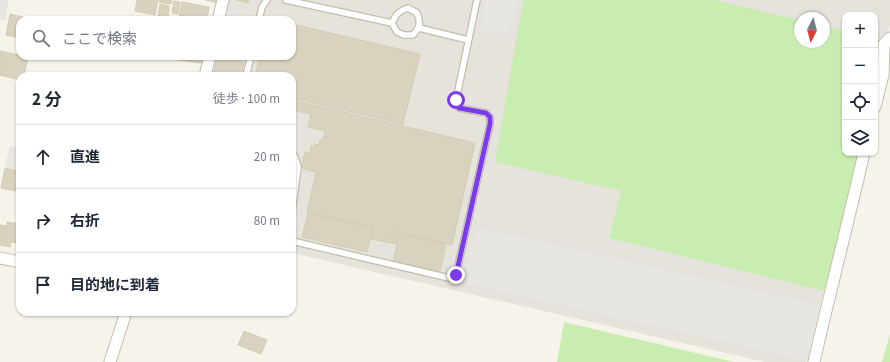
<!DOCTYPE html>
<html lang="ja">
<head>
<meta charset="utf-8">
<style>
	:root { --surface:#fff; --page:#f2f2f3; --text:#1f2937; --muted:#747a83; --line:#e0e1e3 }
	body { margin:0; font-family:"Source Sans 3","Noto Sans JP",sans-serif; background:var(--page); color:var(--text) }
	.controls { position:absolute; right:12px; top:12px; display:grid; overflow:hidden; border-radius:8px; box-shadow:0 1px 3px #0004 }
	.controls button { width:36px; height:36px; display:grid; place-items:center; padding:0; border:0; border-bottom:1px solid var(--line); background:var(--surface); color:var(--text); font:20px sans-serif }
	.compass { position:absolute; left:794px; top:12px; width:36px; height:36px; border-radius:50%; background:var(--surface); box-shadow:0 1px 3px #0004; rotate:186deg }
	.stop { position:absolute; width:12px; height:12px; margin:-9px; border:3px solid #7c3aed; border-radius:50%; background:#fff }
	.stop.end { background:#7c3aed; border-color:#fff; box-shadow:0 1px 4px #0008 }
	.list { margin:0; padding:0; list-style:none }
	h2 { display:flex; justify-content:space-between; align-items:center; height:52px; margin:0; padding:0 16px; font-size:17px }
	h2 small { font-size:13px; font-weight:400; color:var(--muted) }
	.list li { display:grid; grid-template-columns:26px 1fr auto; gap:12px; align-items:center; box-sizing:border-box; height:64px; padding:0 16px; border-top:1px solid var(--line) }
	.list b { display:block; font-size:15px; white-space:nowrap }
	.list em { font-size:13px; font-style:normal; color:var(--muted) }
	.icon { flex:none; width:22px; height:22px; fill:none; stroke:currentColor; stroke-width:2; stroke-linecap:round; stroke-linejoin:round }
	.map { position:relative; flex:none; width:890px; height:362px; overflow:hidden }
	.search { position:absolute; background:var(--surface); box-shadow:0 1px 3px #0004; left:16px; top:16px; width:280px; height:44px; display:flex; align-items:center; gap:10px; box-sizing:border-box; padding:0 14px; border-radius:12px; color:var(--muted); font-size:15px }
	.panel { position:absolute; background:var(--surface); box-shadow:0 1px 3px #0004; left:16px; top:72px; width:280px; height:244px; border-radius:12px }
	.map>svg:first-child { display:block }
</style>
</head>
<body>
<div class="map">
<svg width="890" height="362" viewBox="0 0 890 362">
	<rect width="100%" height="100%" fill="#f6f4ea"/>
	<path fill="#e6e3dc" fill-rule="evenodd" d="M227,0H890V25L875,83V15H845V153H858L806,362H765L292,253V76H208L213,56H292V20H222ZM800,18H824V42H800Z"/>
	<path fill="#c9ecb1" d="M523,0H714L800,20V42H824V26L845,31V153H860L831,285L824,291L609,238L621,191L495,162Z
		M875,38L879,39V71L875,88Z
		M564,322L734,362H557Z
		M890,334V362H882Z"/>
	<path fill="#e7e6e2" d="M0,0H9L5,21L0,20Z
		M485,0H518L509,36L479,29Z
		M10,146L20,148V170L5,166Z
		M476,227L820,305L808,361L463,283Z"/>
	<path fill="#d8d2bf" stroke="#d4ccb2" d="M137,0H158L155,15L135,11Z
		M160,0H172L171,4L159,2Z
		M206,0H219L218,3Z
		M237,0H249L248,3Z
		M174,1L180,2L178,14L172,13Z
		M182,2L209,7L207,20H188L179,18Z
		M160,4L169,6L168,18L158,16Z
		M10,14L23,17V20H20V38L6,35Z
		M292,24L420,54L403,124L292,98V76H255L260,56H292Z
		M0,51L28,57L24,76H20V80L0,75Z
		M165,56H202L201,63L164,58Z
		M218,56H238L237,61L244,63L241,75L234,74L233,76H213Z
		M292,100L475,143L452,245L307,212L316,172L301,168L305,152L310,153L311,146L314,147L315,144L319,145L320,140H323L325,131L308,127L311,114L292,110Z
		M5,168L20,171V192L1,188Z
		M308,213L373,228L367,252L302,237Z
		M7,222L20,224V245L18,244V243L11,242L10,247L0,245V225L7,226Z
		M373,229L446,244L440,272L393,262L397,244L371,239Z
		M244,331L267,340L261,354L238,345Z"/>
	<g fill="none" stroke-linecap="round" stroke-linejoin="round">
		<defs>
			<path id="lane" d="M286,0L392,23
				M408,8L417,13C421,23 420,27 413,35H404L397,32L392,23C396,14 399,11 408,8Z
				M259,20L262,7L267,0
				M419,28L468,40
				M246,76L251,56
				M292,154L295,157L298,168L292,211
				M292,241L449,278L456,275L490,124V117L486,113L459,108L456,100L477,0"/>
			<path id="street" d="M218,20L223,0
				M205,76L210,56
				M875,107L883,75L884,44L890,38
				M0,258L20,262
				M110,362L126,312
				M814,362C830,292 848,223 864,153"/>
		</defs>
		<use href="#lane" stroke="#c2beac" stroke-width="8"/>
		<use href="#street" stroke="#c2beac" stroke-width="13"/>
		<use href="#lane" stroke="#fff" stroke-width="5.5"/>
		<use href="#street" stroke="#fff" stroke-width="11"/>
	</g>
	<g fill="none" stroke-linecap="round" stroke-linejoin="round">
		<path stroke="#7c3aed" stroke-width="5" d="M456,100L459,108L486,113L490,117V124L456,275"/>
	</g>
</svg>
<div class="controls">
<button>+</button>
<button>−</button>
<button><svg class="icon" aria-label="locate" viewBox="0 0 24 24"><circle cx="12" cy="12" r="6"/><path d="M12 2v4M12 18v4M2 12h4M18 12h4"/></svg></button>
<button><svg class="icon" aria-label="layers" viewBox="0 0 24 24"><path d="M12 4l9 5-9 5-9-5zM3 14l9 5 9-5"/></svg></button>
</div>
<svg class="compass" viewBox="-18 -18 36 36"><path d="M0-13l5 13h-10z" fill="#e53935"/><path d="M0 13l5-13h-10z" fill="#747a83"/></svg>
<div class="stop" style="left:456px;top:100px"></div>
<div class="stop end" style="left:456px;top:275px"></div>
<div class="search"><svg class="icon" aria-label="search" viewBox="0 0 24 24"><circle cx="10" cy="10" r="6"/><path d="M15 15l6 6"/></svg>ここで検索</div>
<section class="panel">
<h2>2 分<small>徒歩 · 100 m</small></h2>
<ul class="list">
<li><svg class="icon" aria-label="ahead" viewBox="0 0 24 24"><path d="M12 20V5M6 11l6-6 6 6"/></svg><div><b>直進</b></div><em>20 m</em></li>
<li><svg class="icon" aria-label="right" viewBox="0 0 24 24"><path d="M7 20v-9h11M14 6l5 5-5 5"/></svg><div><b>右折</b></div><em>80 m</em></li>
<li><svg class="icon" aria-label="arrive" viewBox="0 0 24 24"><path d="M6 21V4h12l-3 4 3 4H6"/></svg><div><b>目的地に到着</b></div></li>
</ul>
</section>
</div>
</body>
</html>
